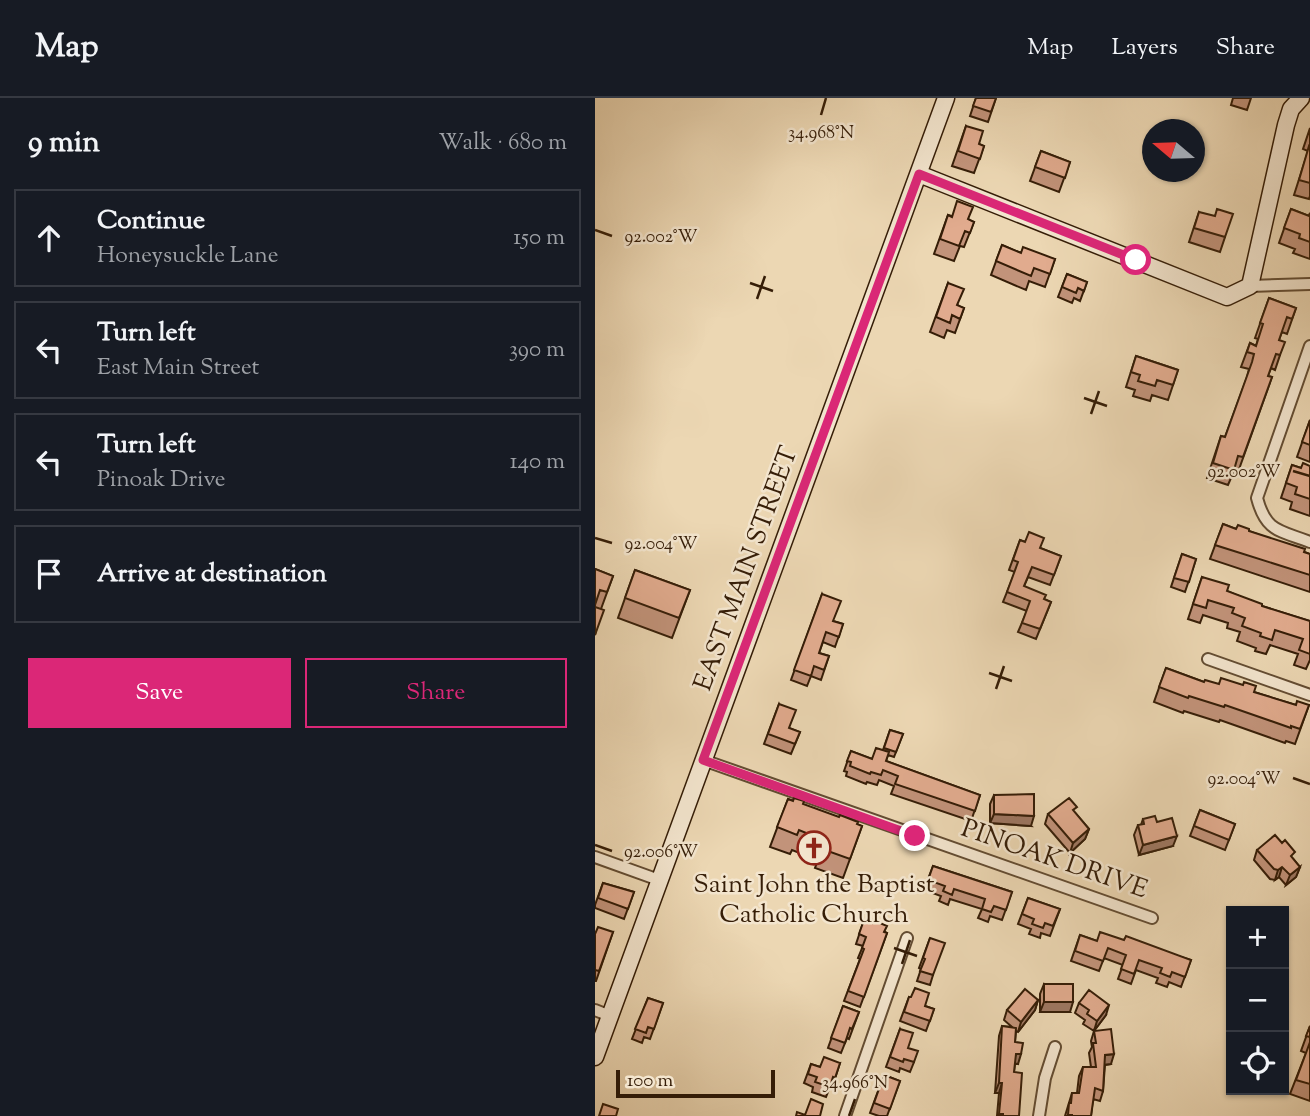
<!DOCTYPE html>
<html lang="en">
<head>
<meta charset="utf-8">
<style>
	:root { --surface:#171b24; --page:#242831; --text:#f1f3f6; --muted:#9ea1a6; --line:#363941; --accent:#db2777 }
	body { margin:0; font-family:"Sorts Mill Goudy",serif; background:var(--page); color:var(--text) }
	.controls { position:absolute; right:21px; bottom:21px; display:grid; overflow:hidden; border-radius:0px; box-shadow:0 2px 5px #0004 }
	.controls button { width:63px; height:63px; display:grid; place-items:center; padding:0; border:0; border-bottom:2px solid var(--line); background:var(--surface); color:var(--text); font:35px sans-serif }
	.compass { position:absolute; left:547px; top:21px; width:63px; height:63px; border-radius:50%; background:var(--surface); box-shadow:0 2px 5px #0004; rotate:289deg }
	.scale { position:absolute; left:21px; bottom:18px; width:159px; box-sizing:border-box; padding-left:7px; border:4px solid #351d07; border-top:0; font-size:19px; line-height:24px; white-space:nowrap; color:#351d07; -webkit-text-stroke:5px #f3e5ce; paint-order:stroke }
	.stop { position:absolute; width:21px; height:21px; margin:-16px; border:5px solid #db2777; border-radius:50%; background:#fff }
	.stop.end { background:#db2777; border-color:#fff; box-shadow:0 2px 7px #0008 }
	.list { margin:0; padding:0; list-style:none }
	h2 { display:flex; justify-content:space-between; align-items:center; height:91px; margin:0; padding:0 28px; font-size:30px }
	h2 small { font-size:23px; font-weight:400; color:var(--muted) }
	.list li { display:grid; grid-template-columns:46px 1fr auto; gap:21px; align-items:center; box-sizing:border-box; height:98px; margin:0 14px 14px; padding:0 14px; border:2px solid var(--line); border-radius:0px }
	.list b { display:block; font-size:26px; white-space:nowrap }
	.list p { margin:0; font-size:23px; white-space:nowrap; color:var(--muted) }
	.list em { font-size:23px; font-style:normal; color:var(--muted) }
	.actions { display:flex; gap:14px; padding:21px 28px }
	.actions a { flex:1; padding:16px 0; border:2px solid var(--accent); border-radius:0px; text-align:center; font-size:24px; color:var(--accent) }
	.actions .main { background:var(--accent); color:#fff }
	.icon { flex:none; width:38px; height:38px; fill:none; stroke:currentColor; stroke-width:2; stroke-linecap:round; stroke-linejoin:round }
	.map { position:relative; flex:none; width:715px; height:1018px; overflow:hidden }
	header { display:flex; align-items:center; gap:42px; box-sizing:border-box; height:98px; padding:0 35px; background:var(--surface); border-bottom:2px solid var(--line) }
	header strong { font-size:33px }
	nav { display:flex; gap:38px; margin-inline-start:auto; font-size:24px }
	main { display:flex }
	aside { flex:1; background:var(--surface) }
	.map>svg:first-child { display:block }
</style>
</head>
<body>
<header>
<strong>Map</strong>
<nav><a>Map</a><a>Layers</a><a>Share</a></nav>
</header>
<main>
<aside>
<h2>9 min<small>Walk · 680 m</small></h2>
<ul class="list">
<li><svg class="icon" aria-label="ahead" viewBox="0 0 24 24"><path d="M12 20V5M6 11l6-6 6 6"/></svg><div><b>Continue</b><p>Honeysuckle Lane</p></div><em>150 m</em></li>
<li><svg class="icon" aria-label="left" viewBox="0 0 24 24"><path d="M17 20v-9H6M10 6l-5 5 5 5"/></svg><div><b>Turn left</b><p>East Main Street</p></div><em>390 m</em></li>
<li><svg class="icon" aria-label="left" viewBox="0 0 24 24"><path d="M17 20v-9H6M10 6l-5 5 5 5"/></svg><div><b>Turn left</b><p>Pinoak Drive</p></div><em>140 m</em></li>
<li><svg class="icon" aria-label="arrive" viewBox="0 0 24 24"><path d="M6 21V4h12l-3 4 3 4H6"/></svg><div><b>Arrive at destination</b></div></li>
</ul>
<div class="actions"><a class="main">Save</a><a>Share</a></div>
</aside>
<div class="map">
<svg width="715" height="1018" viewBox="0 0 715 1018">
	<rect width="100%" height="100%" fill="#ecd7b3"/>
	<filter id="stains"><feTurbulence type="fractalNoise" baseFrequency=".00286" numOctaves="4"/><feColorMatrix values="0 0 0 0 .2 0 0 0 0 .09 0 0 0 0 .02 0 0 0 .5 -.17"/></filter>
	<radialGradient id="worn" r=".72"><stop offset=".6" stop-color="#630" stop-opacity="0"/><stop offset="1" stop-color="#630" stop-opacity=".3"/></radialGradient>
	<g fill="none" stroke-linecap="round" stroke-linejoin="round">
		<defs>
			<path id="street" d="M655,188L715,186
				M715,248L662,400C671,434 684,432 715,444
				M613,561L715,597
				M108,662L557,820
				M0,759L64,782
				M0,912L15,918
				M250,1018L312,840
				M444,1018L450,980L460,949"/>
			<path id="secondary" d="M324,76L632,199L655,188L691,27L696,11L706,0
				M0,959L351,0"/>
		</defs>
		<use href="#street" stroke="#634c32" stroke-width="14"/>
		<use href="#secondary" stroke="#351d07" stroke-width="19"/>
		<use href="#street" stroke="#f3e5ce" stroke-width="10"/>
		<use href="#secondary" stroke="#f3e5ce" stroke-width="16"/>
	</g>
	<path fill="#c2937a" stroke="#351d07" stroke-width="2" d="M381,0H401L393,24L375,18Z
		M638,0H656L652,12L636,7Z
		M371,28L384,46L389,48L379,75L357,68Z
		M715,30V98L714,101L699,97L713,53L708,51Z
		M446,53L475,64L464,94L435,83Z
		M696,111L714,118L715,115V161L698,155L700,151L684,145Z
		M604,114L630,139L625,154L594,144Z
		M353,117L379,124L369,149L365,148L359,163L339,156Z
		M407,147L426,155L460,161L450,189L434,183L431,192L396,177Z
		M472,176L492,184L485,203L479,200L477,205L463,199Z
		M353,185L363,208L369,210L360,235L352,232L349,240L335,234Z
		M674,200L701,210L692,236L687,234L684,242L685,257L680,272L676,270L673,278L677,279L643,374L639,373L633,387L612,380L626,338L630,339L652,279L654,271L646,269L655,245L661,248L663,241L660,240Z
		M541,258L583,272L573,302L557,297L555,303L538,298L540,292L531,289Z
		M715,322V364L702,359Z
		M697,367L706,370L715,368V418L695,411L697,404L686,400Z
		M628,426L641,431L654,433L715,456V494L615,461Z
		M425,442L466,458L455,487L433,479L429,488L449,501L456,504L441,541L423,534L432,513L408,504L420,474L414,472Z
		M587,456L601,461L590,494L576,489Z
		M0,471L18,478L6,511L0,537Z
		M40,472L95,492L77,540L23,520Z
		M607,479L632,493L667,508L715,523V562L711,571L699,567L703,556L675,547L671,556L660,553L661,550L642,543L645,534L632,530L633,525L608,517L605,525L593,521Z
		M227,496L238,523L248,526L240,549L228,544L224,555L234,558L226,582L216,578L212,588L196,582Z
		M571,570L609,584L659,594L701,607H714L700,646L691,643L690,645L625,622L624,624L589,613L588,615L559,604Z
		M184,606L194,630L205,634L196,656L169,646Z
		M295,632L308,636L299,659L293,657L291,663L385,697L376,723L296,696L299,688L284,682L282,687L272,684L271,686L251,678L252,674L249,673L256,653L277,661L288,652Z
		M399,697L436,728L395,725V706Z
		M193,701L267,728L248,780L220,770L223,762L197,752L195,756L175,749Z
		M605,712L640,726L630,752L595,738Z
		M480,715L494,731L490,741L475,755L450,726L453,716Z
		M548,721L562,724L578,748L544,757L539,737L543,727H546Z
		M662,752L698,761L705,769L701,779L691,787L684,779L680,782L675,781L659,762Z
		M338,768L417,794L407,822L395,818L393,824L383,820L387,811L355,801L353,807L344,803L346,798L329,792Z
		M8,785L39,794L29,821L0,810V807Z
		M433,800L465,811L455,838L446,835L445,840L434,836L436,831L423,826Z
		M269,822L292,835L265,909L249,903L265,861L263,860L268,848L261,846Z
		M18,834L1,883H0V836Z
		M485,837L502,843L529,842L596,862L586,889L574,884L572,889L561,885L563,880L541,872L536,886L523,881L528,867L509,860L504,873L476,863Z
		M335,840L338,877L335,887L322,883L326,871L324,870Z
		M449,886L475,914H445V896Z
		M314,899L330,908L339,911L331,933L305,923Z
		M53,900L68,905L55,941L49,939L47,945L37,941Z
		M443,902L440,912L423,934L421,933L420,944L423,966H420L419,974L424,1018H402L404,995H400L404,938L407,928L417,929L409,922L412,912Z
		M484,905L511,917L499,933L488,926L490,922L480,915Z
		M248,908L264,914L254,941L252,940L246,955L233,950Z
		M715,928V1003L695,996L711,955L706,953Z
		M305,931L319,964L315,974L305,970L304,974L291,969Z
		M499,933L516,966L510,967L508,993L505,1003L498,1001L496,1018H470L477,995H482L484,978L488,969H496L494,955L497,949L496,943Z
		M245,965L237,990L235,989L231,999L217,994L218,989L209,985L216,966L225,969Z
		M289,977L305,983L292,1018H284L275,1015Z"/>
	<path fill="#9e7863" stroke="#351d07" stroke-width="2" d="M399,716L439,718L436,728L395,725Z
		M494,731L490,741L475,755L478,745Z
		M582,738L578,748L544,757L548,747Z
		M687,769L684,779L680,782L683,772Z
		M705,769L701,779L691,787L695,777Z
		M443,902L440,912L423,934L426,924Z
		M449,904H478L475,914H445Z
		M514,907L511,917L499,933L502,923Z
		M421,956H426L423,966L417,965Z
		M519,956L516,966L507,967L510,957Z
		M404,985H407L404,995H400Z"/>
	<path fill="#e1ab8e" stroke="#351d07" stroke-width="2" d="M381,0H401L396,14L378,8Z
		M371,28L388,33L384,46L389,48L385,61L363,53Z
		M714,48L715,49V85L704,82Z
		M446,53L475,64L470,80L440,69Z
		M362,103L378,109L373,121L379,124L375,135L370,133L364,148L345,141L353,117L357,119Z
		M622,111L638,116L630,139L599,130L604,114L620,118Z
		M696,111L714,118L715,115V144L704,140L705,136L689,130Z
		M407,147L426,155L428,149L460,161L455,176L439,170L436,178L401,163Z
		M472,176L492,184L489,193L483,190L481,195L467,189Z
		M353,185L369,191L362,207L369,210L365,221L357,217L355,225L341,219Z
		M674,200L701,210L697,221L692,219L684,242L690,244L685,257L681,256L673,278L677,279L648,359L643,358L639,372L618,365L626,338L630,339L657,264L659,256L652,254L655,245L661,248L668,226L665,225Z
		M541,258L583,272L578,287L562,282L560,288L543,283L545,277L536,274Z
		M715,322V347L707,344Z
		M708,365L715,368V401L700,396L702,389L691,385L697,367L706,370Z
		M628,426L641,431L643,427L654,431V433L710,451L709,454L715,456V477L620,447Z
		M434,434L449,440L445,450L466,458L459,477L437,469L429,488L451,497L449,501L456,504L445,531L427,525L435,503L412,494L423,464L418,462L425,442L430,444Z
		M587,456L601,461L594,484L579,480Z
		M0,471L18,478L12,494L5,492L0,507Z
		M40,472L95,492L84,520L30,500Z
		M607,479L634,487L632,493L667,506V508L715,523V556L704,552L708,541L680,532L677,542L665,538L666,535L647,528L650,520L637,515L639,510L613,502L611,510L598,506Z
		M227,496L246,503L238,523L248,526L244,539L231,534L224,555L234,558L229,572L219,568L216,578L199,572Z
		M0,509L9,512L0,537Z
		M571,570L609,584L610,582L624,586L626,580L648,587L649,584L661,588L659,594L701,607L702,603L714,607L705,631L696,628V630L630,607L629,609L594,598L593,600L564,589Z
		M184,606L201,612L194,630L205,634L200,646L173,636Z
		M295,632L308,636L301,654L289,650Z
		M281,650L294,654L291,663L385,697L380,713L300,686L303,678L288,672L286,677L276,674L275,676L255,668L256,664L252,663L256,653L277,661Z
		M439,696V718L399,716V697Z
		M199,700L209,703L208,706L244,719L245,717L263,724L262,726L267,728L255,761L227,751L231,743L204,732L202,737L182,729L193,701L198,703Z
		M474,700L482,709L478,712L494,731L478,745L453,716Z
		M605,712L640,726L634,742L599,728Z
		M560,718L562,724L577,720L582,738L548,747L543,727L549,726L548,721Z
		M680,737L687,745L690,742L700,754L696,758L705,769L695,777L687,769L683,772L679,771L662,752Z
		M338,768L417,794L411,812L399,808L396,814L387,811L390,801L359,791L357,797L348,793L350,788L333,782Z
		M8,785L39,794L33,811L3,800Z
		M433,800L465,811L458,828L450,825L448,830L437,826L439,821L427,816Z
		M269,822L277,825L278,822L292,828L289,834L292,835L269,899L253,893L269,851L267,850L271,839L264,836Z
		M3,829L18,834L4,873L0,872V836Z
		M505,834L529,842L531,838L596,862L590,879L577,874L575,879L565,875L567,870L544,862L539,876L526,871L531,857L513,850L508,863L480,853L485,837L502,843Z
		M335,840L350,845L338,877L325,873L330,861L328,860Z
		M449,886H478V904H449Z
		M320,890L334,895L330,908L339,911L335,923L309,914L314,899H316Z
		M430,891L443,902L426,924L412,912Z
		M494,892L514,907L502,923L492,916L494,912L484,905Z
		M53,900L68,905L59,931L53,929L51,935L40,931Z
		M248,908L264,914L257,931L255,930L250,945L236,940Z
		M407,928L421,930L420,944L428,945L426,956H421L419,974L427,975L424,1018H408V1016H404L407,985H404Z
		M715,928V939L711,938Z
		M305,931L318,935L313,950L323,953L319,964L309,961L308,964L295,959Z
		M516,931L519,956L510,957L508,993L500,990L496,1018H477V1017H473L474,1005H476L477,995H484L488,969H501L498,945H501L499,933Z
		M715,944V986L701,982Z
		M229,959L245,965L240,980L238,979L235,989L220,984L222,979L213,976L216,966L225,969Z
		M289,977L305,983L295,1011L279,1005Z
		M216,1001L228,1006L225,1018H201L202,1014L210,1017Z
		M8,1006L23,1011L21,1018H4Z"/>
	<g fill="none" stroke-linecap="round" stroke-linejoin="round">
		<path stroke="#db2777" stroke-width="9" d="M320,738L108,662L324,76L541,162"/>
	</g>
	<path fill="none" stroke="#351d07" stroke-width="2.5" d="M226,17L231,0M0,132L17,138M155,185L178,193M162,201L170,178M489,300L512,308M496,316L504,293M698,373L715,378M0,440L17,445M394,575L417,583M401,591L409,568M698,680L715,686M0,747L17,753M299,850L322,858M307,866L315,842M254,1018L260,1001"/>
	<defs>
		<symbol id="church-ring" viewBox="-11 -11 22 22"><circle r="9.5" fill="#f3e5ce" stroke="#8f2418" stroke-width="1.5"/><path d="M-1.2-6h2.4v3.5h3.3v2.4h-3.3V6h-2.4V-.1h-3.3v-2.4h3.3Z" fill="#8f2418"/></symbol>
	</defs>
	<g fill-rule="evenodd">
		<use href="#church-ring" x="200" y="731" width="38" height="38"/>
	</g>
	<g text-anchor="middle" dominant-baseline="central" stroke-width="5" stroke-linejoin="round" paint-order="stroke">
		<g font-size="26" fill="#351d07" stroke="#f3e5ce">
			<text transform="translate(152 471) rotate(-70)">EAST MAIN STREET</text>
			<text transform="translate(459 762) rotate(19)">PINOAK DRIVE</text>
		</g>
		<g font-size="26" fill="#351d07" stroke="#f3e5ce">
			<text x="219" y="787">Saint John the Baptist<tspan x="219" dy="30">Catholic Church</tspan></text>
		</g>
	</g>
	<g font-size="18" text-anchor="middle" fill="#351d07" stroke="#f3e5ce" stroke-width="5" stroke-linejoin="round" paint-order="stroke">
		<text x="226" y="40">34.968°N</text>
		<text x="66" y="144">92.002°W</text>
		<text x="649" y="379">92.002°W</text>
		<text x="66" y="451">92.004°W</text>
		<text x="649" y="686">92.004°W</text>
		<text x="66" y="759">92.006°W</text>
		<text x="260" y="990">34.966°N</text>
	</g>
	<rect width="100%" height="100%" filter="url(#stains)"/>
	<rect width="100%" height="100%" fill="url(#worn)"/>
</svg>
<div class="controls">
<button>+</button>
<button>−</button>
<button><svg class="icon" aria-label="locate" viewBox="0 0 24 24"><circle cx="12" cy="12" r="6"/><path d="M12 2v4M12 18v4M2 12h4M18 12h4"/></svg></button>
</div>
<svg class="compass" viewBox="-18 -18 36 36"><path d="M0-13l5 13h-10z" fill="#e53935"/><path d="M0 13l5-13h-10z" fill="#9ea1a6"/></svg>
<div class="scale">100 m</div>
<div class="stop" style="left:541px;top:162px"></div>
<div class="stop end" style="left:320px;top:738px"></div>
</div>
</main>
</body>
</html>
